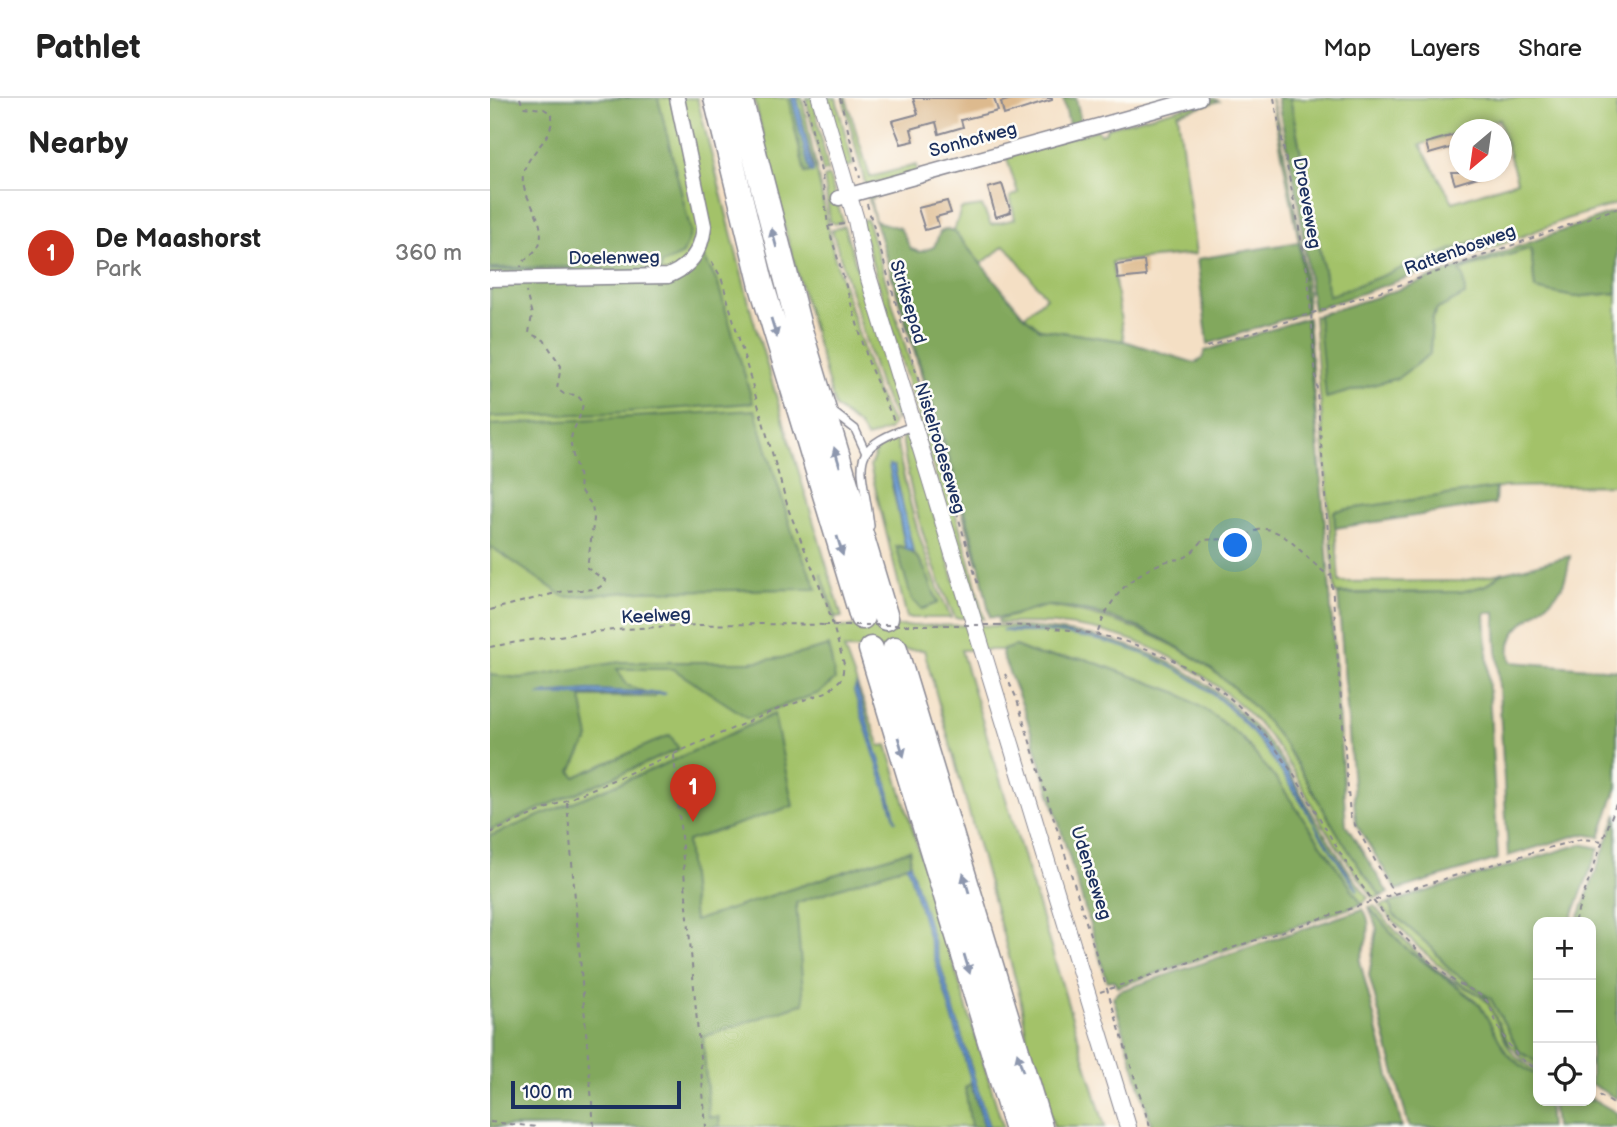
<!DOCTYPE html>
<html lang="en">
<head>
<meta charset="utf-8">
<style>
	:root { --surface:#fff; --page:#f2f2f2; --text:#222; --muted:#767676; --line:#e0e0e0; --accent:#c8321e }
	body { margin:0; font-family:"Balsamiq Sans",sans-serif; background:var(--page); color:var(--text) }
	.controls { position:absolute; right:21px; bottom:21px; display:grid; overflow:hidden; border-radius:14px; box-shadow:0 4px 10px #0003 }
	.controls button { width:63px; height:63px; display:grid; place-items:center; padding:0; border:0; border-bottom:2px solid var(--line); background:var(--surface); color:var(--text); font:35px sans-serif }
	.compass { position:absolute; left:959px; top:21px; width:63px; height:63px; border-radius:50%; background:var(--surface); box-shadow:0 4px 10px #0003; rotate:209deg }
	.scale { position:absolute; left:21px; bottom:18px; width:170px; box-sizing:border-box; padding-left:7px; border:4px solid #1b2f5e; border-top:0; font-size:19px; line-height:24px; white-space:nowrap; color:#1b2f5e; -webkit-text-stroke:5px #fdfcf7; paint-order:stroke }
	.you { position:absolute; left:746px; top:448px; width:24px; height:24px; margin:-18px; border:5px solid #fff; border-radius:50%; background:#1a73e8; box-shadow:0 0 0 10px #1a73e833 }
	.badge { display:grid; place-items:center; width:46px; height:46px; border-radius:50%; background:var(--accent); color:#fff; font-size:23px; font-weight:700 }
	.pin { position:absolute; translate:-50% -58px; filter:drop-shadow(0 2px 4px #0008) }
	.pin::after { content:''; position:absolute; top:37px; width:24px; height:21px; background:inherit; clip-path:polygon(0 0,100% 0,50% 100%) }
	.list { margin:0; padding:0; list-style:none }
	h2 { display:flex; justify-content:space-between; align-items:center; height:91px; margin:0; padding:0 28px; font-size:30px }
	h2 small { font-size:23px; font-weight:400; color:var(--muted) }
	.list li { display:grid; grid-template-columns:46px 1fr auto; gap:21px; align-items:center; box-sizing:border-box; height:126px; padding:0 28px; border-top:2px solid var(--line) }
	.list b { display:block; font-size:26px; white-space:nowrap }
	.list p { margin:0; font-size:23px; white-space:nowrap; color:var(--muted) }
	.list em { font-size:23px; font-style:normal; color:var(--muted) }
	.icon { flex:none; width:38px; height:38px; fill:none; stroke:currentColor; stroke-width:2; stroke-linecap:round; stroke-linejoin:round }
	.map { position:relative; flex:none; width:1127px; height:1029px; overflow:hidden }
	header { display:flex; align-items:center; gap:42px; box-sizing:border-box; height:98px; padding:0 35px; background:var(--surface); border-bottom:2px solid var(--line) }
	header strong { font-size:33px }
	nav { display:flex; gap:38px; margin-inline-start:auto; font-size:24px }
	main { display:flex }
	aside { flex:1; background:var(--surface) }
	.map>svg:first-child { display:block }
</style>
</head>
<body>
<header>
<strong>Pathlet</strong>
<nav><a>Map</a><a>Layers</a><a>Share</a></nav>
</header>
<main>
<aside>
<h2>Nearby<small></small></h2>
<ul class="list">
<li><span class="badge">1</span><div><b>De Maashorst</b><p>Park</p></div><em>360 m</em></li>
</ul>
</aside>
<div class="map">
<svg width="1127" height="1029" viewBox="0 0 1127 1029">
	<rect width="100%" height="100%" fill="#fdfcf7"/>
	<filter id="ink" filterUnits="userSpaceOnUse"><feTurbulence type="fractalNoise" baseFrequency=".0143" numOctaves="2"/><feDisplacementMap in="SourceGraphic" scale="14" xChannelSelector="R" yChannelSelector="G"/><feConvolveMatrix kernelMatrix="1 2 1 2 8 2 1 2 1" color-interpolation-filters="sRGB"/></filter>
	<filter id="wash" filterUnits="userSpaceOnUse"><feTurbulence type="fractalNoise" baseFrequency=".00686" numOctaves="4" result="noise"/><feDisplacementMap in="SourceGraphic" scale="28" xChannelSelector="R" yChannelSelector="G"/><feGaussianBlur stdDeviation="1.57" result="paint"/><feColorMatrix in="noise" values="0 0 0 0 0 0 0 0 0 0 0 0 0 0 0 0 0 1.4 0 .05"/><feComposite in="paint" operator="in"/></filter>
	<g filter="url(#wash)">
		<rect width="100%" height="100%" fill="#f4dfc4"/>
		<path fill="#a3c269" stroke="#5f7864" stroke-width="2" fill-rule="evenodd" d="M0,0H207L262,217L352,519L346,520L331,475L347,529C508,529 663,504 778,644C798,668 812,698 828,725C843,751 861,776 878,800L872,806L789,685L751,639L720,615L688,595L595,561L550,558L525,548L513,552H471L615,1029H564L538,948L530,898L434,552L354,551L390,648L397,647L513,1029H0Z
			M264,0H298L315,75L324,71L307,0H312L344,157L387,295L403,326L399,332L377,340L369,328L345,309L297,139Z
			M316,0H323L338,73L333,74Z
			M336,0H346L363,67L355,69Z
			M353,0H356L380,79L426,67L427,74L377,87L375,85Z
			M781,0C790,24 824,200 816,214L809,144Z
			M800,0H1127V106L1076,121L992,154L986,143L839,198ZM1009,21L1027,83L963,104L930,47Z
			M724,1L729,3L688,15L706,156L622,164L634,243L550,231L534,218L556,199L518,150L514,148L491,166L464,133L471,111L492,108L501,127L525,121L520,99L528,95L516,58L607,32L610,36L616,34V30Z
			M339,78L353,124L344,126L340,123L339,117L334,80Z
			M386,93L387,98L380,101L385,123L465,379L488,467L383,116L378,99Z
			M377,121L480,464L494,521L488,520L370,123Z
			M354,128L411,312L406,322L390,289L342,132Z
			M1041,150L1045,191L1084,199L1127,195V387L1016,389L844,413L849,484L971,483L1011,475L997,487L971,494L845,495L824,218L830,219L836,300L867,291L939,256L942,221L946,212L955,207L969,173Z
			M816,220H818L832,387Z
			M419,337L476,520H465C439,463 420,401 412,339Z
			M406,340C417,402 434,463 461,520H417L380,368L388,349ZM404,369L423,454L432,466L448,504L432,511L422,502L410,448L416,451L400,378Z
			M557,508C661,523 749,571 805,663C833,709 857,756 891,798L884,800C866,776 848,751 832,725C820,704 809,681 795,660C748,589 668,540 584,528C559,524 534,525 509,525L508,522Z
			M899,805L903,816L942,850L960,871L1001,901L1029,953L1048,965V970L1033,961L1019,946L996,900L967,883L925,846L890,808Z
			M884,808C906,835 929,859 957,879C969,888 990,894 998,906C1016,936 1011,956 1048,973V977L1038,973L1017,956L985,902L913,848L879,809Z"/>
		<path fill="#82a85d" stroke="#4e6c5e" stroke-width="2" d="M0,0H168L201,134L193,156L172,166L170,175L0,178V172L85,169L0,170Z
			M298,0H302L322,74L315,75Z
			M573,0H586L591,24L579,27Z
			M787,0H800L839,198L987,142L992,154L823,212L808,102Z
			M1127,113V195L1084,199L1045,191L1041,150L975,170L970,173L974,179L975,197L946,212L942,221L940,256L908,280L836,300L828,217L896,196Z
			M385,123L410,130L421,151L430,154L444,149L450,134L457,131L464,133L534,218L550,231L634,243L705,265L712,261L715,253L816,220L836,438L856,727L898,795L891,798C857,756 833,709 805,663C761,591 686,535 604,515C590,512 570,507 556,508C535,511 521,522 500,519L486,452L465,379Z
			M809,144L816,214L718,246L707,161Z
			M212,155L228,186L263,305L122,315L0,319V185L175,182Z
			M265,312L303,437L327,491L153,493L75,499L0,448V327Z
			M1006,390L1005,406L845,430L844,413Z
			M406,448C432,449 439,485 448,505L432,511L422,502Z
			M1080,458C1078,469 1077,481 1071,490C1054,517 1011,525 1021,564L1127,572V689L1110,739L1091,736L1018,758L1005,515H995L1008,761L907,792L866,726L848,496L971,494L997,487L1011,475Z
			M339,548L345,582L329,595L258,620L183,571H127L137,587L155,594L99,592L49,596L165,599H91L99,640L81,673L85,679L180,637L189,651L0,732V577L31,580L129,564H261L297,559Z
			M525,548L550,558L595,561L688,595L720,615L751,639L789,685L872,806L627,889L624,882L617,883L535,614L512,557L513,552Z
			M284,616L303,708L197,743L204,823L420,752V766L306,805L314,905L213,939L219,1019H229L230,1029H0V738L164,671Z
			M1127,716V1001L1101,986V824H1087Z
			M1091,746L1109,750L1080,824H1048V965L1029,953L1001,901L959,871L942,850L903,816L899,805Z
			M879,809L913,848L990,907L1017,956L1038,973L1048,977V1003H1058L1060,1029H919L879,877L887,831Z
			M873,811C885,827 875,846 870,863L912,1029H662L623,899L629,893Z
			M480,985L495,1029H481L475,990Z
			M1101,1000L1127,1015V1029H1065L1062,1003H1101Z"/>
		<path fill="#6a9fd7" stroke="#42679a" stroke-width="2" d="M302,0H307L323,74L320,73Z
			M399,367L404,369L423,454L416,451Z
			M512,532C631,532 725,570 794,671C808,691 818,714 830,736C842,755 859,774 868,793C795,690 765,589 631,548C608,540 583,536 558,534C544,533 525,536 512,532Z
			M366,588L398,689L406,724L364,593Z
			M99,592L173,595L176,596L48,597Z
			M420,766L499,1029H495L417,767Z"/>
		<g id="blocks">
			<path fill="#ddba8e" d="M423,0H504L508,13L471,22L473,29L449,36L446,24L421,31L424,43L411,46L402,23L428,16Z
				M526,0H562V2L514,17L511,4Z
				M964,37L967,48L939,56L936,45Z
				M961,74H998V76L965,86Z
				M512,86L521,114L506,119L498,90Z
				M457,103L461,115L446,119L449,128L435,132L428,110Z
				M654,163L656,178L628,181L626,167Z"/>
		</g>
	</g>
	<g filter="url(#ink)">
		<use href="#blocks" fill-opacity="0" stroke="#888791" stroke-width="2"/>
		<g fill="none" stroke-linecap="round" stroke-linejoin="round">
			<defs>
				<path id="service" d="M343,314L365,331L375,353
					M380,428C373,366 353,351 423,328"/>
				<path id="minor" d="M349,100L709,0
					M0,181L178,178C200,169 212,153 214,128L187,0"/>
				<path id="tertiary" d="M330,0L366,122L376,171L638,1029"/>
				<path id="motorway" d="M226,0L272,188L372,519
					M250,0L309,229L396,520
					M381,551L526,1029
					M405,551L550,1029"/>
			</defs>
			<use href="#service" stroke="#888791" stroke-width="10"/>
			<use href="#minor" stroke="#888791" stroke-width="17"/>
			<use href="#tertiary" stroke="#888791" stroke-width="18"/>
			<use href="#motorway" stroke="#888791" stroke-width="27"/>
			<path stroke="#888791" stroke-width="2" stroke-dasharray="5 5" stroke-linecap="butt" d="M30,0L33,9L54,11L62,16C64,43 38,52 33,77C30,100 56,117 50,144C48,155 34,159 31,169
				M315,0L332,78L338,128L380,269L405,325
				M350,0L370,80
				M784,0L818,177L860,718L904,796
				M377,106L489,490
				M339,128L354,126
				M717,249L916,185L1127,110
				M0,512L74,493L107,491L114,486L115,482L97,470L104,421L102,407L89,391C92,379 80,358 81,341C82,331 92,319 93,304L87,297L74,296L67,291L71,268L54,242L39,235L42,217L36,194
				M506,527C624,528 721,556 791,658C825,706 848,760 885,805C908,833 934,862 964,883C974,889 987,893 996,902C1001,907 1002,914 1005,921C1014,942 1026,962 1048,971
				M608,534C619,502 636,481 667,467C693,455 689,471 713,442C726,441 740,442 752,439C759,438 766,431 773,431C798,431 819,466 840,478
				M0,549C109,528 223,524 334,527
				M515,576L526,599L660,1029
				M184,657L216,1029
				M77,704L104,1029
				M0,735L283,613L339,593L352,580L354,566L336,503L299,413L231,179L219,159
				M1084,824L1127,703
				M610,894L904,796L1054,751L1092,741L1113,743
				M1101,992L1127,1008
				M0,1024L48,1029"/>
			<use href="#service" stroke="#fff" stroke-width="7"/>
			<use href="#minor" stroke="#fff" stroke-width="14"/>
			<use href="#tertiary" stroke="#fff" stroke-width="16"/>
			<use href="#motorway" stroke="#fff" stroke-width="24"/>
			<path stroke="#888791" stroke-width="2" stroke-dasharray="5 5" stroke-linecap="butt" d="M334,527H506"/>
		</g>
		<defs><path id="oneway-solid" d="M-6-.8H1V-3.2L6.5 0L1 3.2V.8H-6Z" transform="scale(1.75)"/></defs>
		<g fill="#8d97ae">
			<use href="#oneway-solid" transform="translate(284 140) rotate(-105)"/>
			<use href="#oneway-solid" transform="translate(284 230) rotate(73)"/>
			<use href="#oneway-solid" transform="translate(347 359) rotate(-107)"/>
			<use href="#oneway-solid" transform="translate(350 448) rotate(73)"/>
			<use href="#oneway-solid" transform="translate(411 649) rotate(73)"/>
			<use href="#oneway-solid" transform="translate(476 785) rotate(-107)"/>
			<use href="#oneway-solid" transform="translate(477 866) rotate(73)"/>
			<use href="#oneway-solid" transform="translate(530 964) rotate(-107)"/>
		</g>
	</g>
	<g text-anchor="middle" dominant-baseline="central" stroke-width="5" stroke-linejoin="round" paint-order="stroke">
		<g font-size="18" fill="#1b2f5e" stroke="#fdfcf7">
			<text transform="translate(483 42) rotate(-15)">Sonhofweg</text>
			<text transform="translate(817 105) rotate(80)">Droeveweg</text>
			<text transform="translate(970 152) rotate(-20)">Rattenbosweg</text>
			<text transform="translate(124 160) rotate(-1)">Doelenweg</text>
			<text transform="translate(418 204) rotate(73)">Striksepad</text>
			<text transform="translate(450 350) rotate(73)">Nistelrodeseweg</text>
			<text transform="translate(166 518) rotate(-3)">Keelweg</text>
			<text transform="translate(601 775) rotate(72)">Udenseweg</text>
		</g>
	</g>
</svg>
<div class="controls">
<button>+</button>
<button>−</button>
<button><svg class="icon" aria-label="locate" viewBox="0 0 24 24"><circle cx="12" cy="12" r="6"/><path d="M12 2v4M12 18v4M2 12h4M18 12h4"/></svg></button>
</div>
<svg class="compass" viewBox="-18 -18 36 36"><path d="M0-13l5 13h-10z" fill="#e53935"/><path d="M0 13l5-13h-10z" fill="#767676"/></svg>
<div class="scale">100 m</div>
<div class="you"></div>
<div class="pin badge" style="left:203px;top:724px">1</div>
</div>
</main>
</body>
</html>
